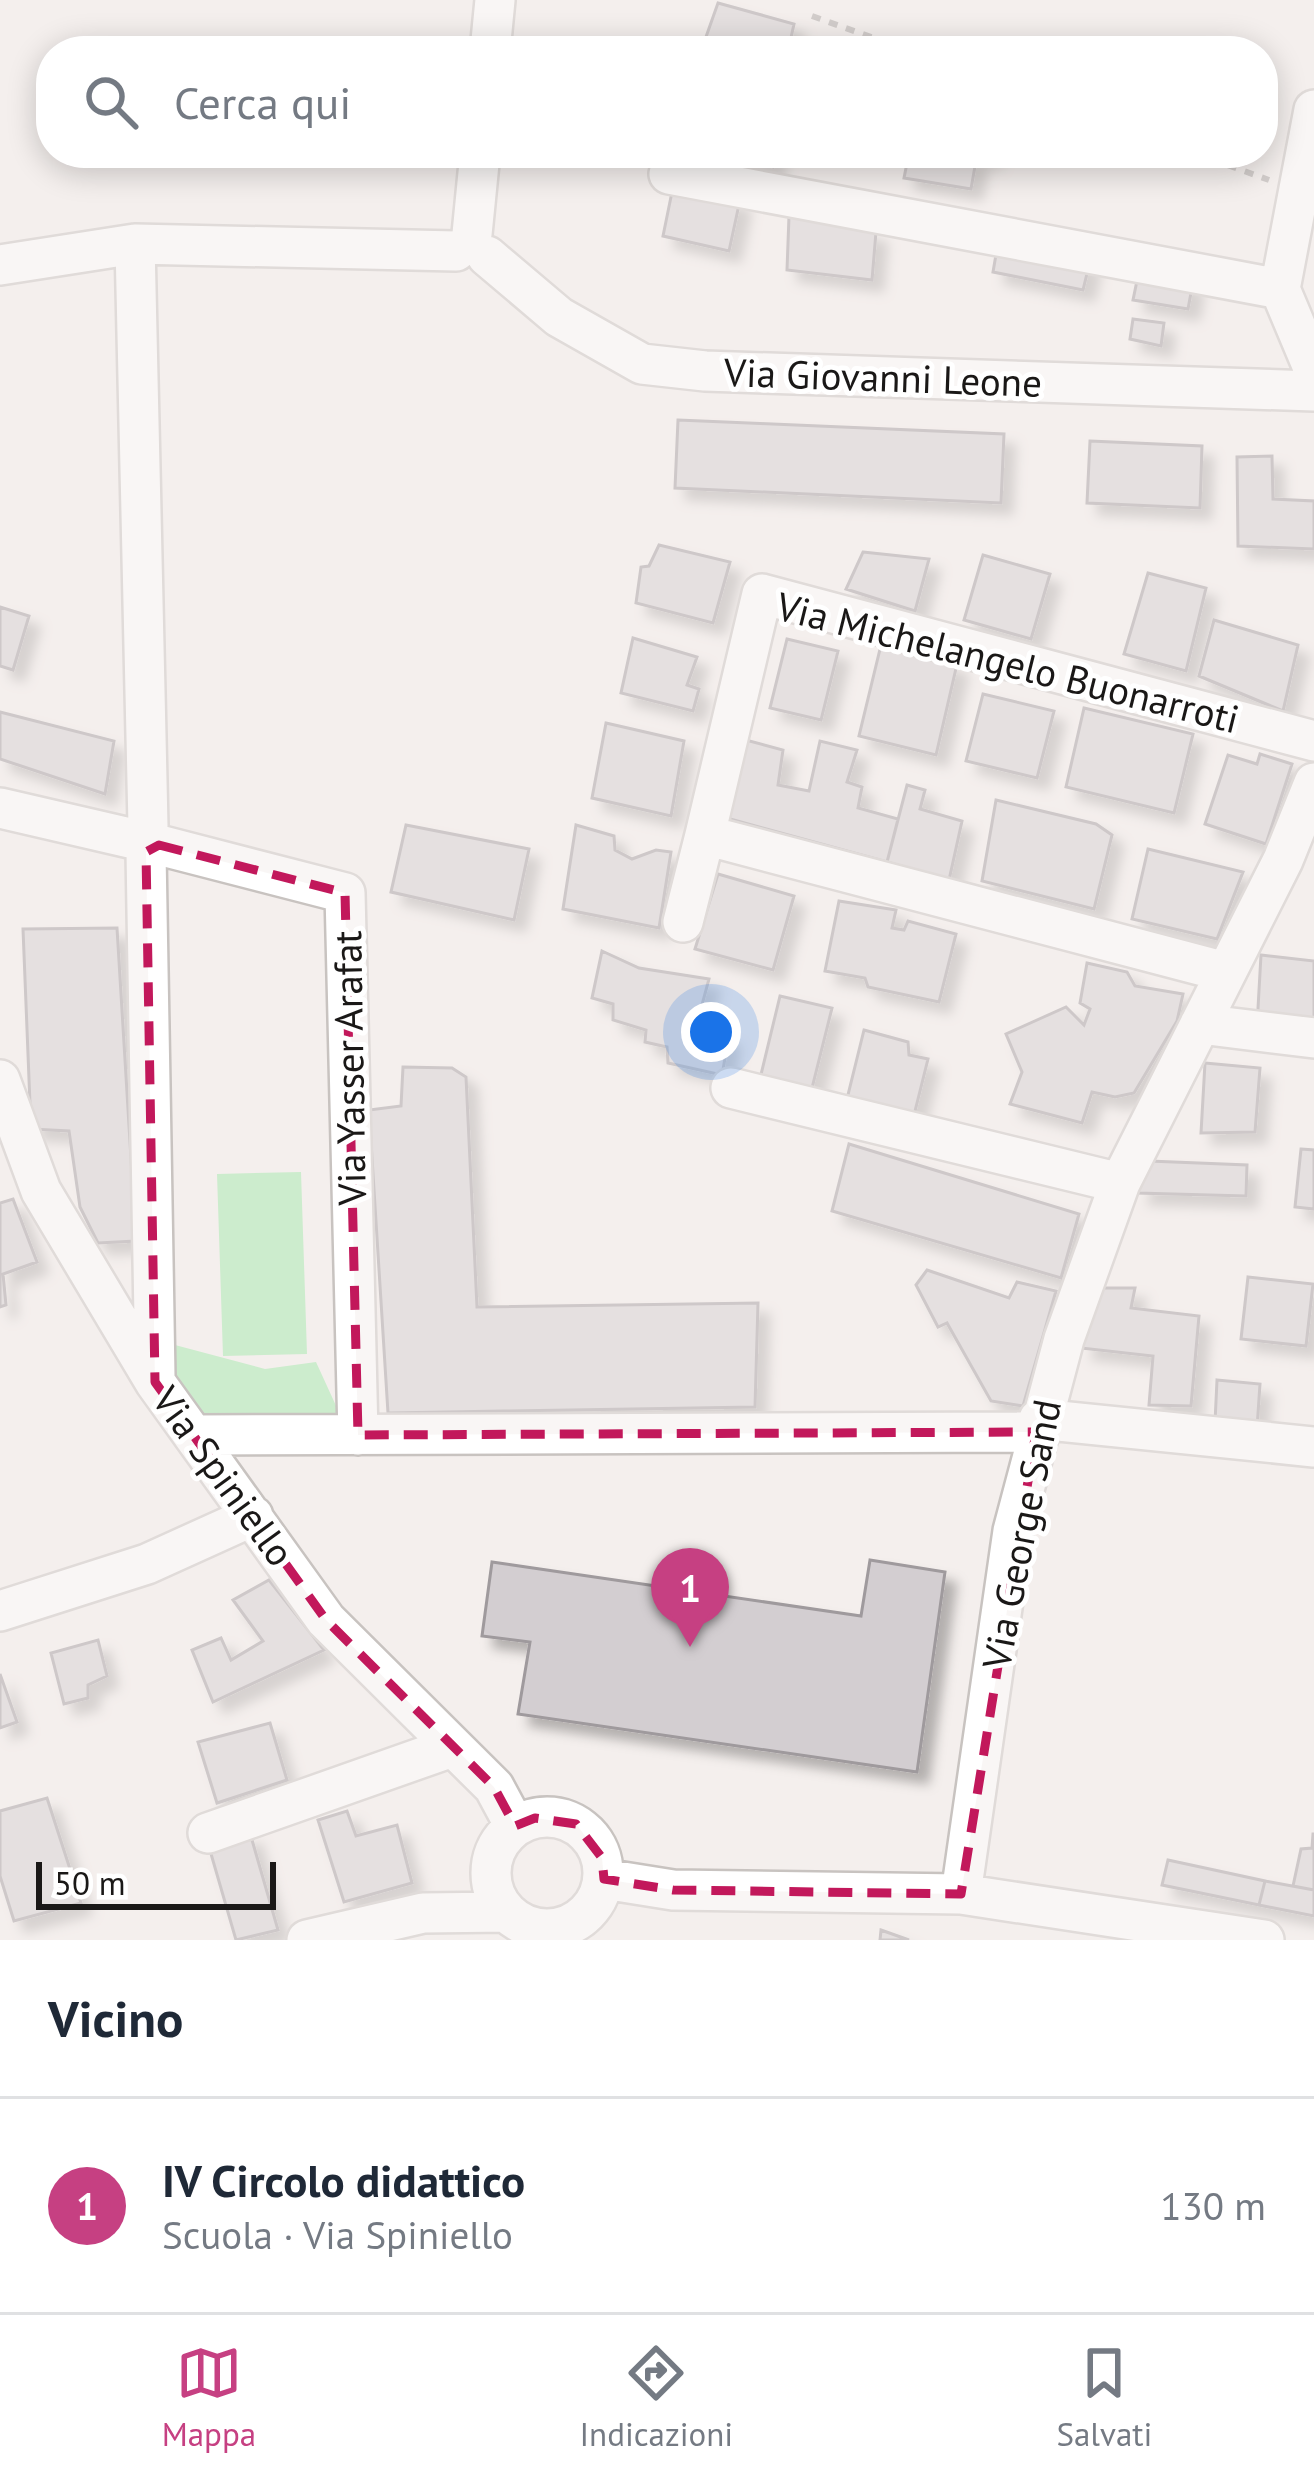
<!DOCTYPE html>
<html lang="it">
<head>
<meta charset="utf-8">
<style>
	:root { --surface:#fff; --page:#f6f6f7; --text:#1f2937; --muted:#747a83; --line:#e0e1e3; --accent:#c64082 }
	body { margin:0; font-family:"PT Sans",sans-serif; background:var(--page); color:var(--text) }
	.scale { position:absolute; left:36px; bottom:30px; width:240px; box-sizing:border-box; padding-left:12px; border:6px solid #1a1817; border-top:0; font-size:33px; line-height:42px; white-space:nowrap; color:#1a1817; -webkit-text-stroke:9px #fff; paint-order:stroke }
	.you { position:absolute; left:711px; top:1032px; width:42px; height:42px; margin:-30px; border:9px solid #fff; border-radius:50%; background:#1a73e8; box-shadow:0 0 0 18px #1a73e833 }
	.badge { display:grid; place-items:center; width:78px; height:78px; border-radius:50%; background:var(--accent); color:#fff; font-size:39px; font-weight:700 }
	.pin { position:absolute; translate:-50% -99px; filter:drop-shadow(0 3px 6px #0008) }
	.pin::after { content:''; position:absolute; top:63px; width:42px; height:36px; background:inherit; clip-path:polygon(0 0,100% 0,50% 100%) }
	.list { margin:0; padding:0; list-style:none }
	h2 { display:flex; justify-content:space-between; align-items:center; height:156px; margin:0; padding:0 48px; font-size:51px }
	h2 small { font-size:39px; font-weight:400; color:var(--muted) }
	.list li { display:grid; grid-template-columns:78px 1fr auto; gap:36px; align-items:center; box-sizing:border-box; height:216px; padding:0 48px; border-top:3px solid var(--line) }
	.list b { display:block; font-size:45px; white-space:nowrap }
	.list p { margin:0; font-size:39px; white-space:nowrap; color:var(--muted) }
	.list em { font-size:39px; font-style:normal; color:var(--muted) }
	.icon { flex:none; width:66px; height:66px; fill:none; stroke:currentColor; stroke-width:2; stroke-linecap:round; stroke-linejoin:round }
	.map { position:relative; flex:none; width:1314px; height:1940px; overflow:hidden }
	.search { position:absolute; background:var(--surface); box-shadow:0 6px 30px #0003; left:36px; right:36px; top:36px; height:132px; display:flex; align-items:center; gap:30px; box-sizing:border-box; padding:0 42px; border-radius:48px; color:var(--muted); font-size:45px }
	.sheet { height:372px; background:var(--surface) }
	nav { display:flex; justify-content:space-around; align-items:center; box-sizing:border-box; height:168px; border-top:3px solid var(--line); background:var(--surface); font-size:33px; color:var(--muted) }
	nav a { display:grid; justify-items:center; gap:6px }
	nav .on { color:var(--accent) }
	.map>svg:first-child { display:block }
</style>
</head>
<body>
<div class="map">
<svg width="1314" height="1940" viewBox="0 0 1314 1940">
	<defs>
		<filter id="shadow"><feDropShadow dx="11" dy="11" stdDeviation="6" flood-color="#0004"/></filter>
	</defs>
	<rect width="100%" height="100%" fill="#f4efed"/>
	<path fill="#cceccd" d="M301,1172L307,1354L223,1356L217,1174Z
		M175,1345L265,1369L316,1362L343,1421L199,1425L173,1371Z"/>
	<path fill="#d3ced1" stroke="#9f9a9d" stroke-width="3" filter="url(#shadow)" d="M718,3L794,24L788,51H701Z
		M708,153H775L773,167Z
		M909,153H991L990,157L977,155L971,189L904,178Z
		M673,187L740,200L729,251L663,236Z
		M789,216L876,232L872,280L787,270Z
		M998,243L1090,261L1083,290L993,272Z
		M1139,271L1193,282L1188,309L1133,300Z
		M1133,319L1164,323L1161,346L1130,339Z
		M678,420L1004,434L1001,503L675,488Z
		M1090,441L1202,446L1200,508L1087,503Z
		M1272,456L1273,499L1314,501V549L1238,546L1237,457Z
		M659,545L730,562L713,623L636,603L641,567L649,566Z
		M863,552L929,559L915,611L846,589Z
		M983,555L1050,574L1031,639L964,620Z
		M1148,573L1206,588L1186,671L1124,654Z
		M0,607L29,616L13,670L0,666Z
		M1214,620L1298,645L1283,711L1199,676Z
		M633,638L697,657L687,685L699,689L693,711L621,693Z
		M787,639L838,651L821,720L770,708Z
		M881,645L957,664L936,755L859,736Z
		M983,694L1054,711L1037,778L966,761Z
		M1084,708L1193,734L1174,813L1066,787Z
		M0,712L114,741L105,794L0,759Z
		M606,723L684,741L671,816L592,798Z
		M742,739L783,750L778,785L809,791L820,741L857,750L847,782L862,787L858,808L898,819L887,862L723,817Z
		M1260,754L1292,764L1266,844L1205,824L1228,755L1257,764Z
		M907,785L925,790L920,809L962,821L949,880L887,862Z
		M996,800L1096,824L1112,835L1094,909L982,881Z
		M406,825L529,849L514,920L391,892Z
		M576,825L614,836L615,850L632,859L656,850L671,852L659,928L563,909Z
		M1148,849L1243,872L1217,939L1132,919Z
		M718,874L794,896L773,970L695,949Z
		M839,901L896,910L892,928L904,930L908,921L956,934L939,1002L868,987L865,978L825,971Z
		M117,928L136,1241L98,1243L80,1207L69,1131L31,1129L23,929Z
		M602,951L639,968L709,979L696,1027L729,1036L722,1075L668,1063L667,1047L645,1042L646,1030L613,1020V1004L592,998Z
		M1261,955L1314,961V1031L1257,1026Z
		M1087,963L1127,972L1135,986L1183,994L1177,1021L1134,1093L1115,1097L1092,1092L1082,1123L1010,1104L1022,1072L1006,1034L1066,1007L1084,1025L1090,1009L1080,1003Z
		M780,996L832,1008L809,1100L758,1087Z
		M864,1030L908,1042L909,1055L928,1059L913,1119L846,1103Z
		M1205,1063L1260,1068L1255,1132L1201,1133Z
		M403,1067L452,1068L466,1077L477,1307L758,1303L755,1407L388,1413L369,1110L401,1106Z
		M849,1144L1079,1214L1061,1278L832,1211Z
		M1301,1149L1314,1150V1209L1295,1207Z
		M1149,1161L1247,1165L1246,1196L1137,1193Z
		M13,1199L37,1262L3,1274L6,1305L0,1307V1203Z
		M927,1270L1009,1298L1017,1282L1056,1291L1023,1406L991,1401L947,1323L938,1327L916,1285Z
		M1248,1277L1313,1284L1306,1346L1241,1339Z
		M1099,1288H1135L1131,1308L1199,1316L1191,1406L1149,1405L1153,1356L1081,1348Z
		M1217,1380L1260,1384L1257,1428L1215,1422Z
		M870,1560L945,1572L917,1772L518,1714L530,1642L482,1636L492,1562L861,1616Z
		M269,1580L324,1650L213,1702L192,1650L221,1638L231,1660L263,1641L233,1600Z
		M98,1640L107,1676L88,1685V1698L64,1704L51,1653Z
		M0,1674L17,1722L0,1728Z
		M270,1723L287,1780L217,1803L198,1742Z
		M47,1798L81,1903L14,1921L0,1876V1811Z
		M347,1811L356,1836L397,1825L412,1883L344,1902L318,1820Z
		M250,1833L278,1930L236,1940L209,1847Z
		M1313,1834H1314V1890L1293,1886L1301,1849L1312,1848Z
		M1168,1860L1265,1881L1259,1905L1162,1885Z
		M1265,1881L1314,1890V1916L1259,1905Z
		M881,1930L909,1940H880Z"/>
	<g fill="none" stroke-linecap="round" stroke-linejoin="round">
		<defs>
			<path id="minor" d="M490,51L495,0
				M1314,110L1280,289L1314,370
				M669,174L1280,289
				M472,234L480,153
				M135,244L148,826
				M487,256L559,317L642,364L705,371L1314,391
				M0,265L135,244L456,251
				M0,808L134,839
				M159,845L345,893L358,1435
				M146,852L155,1377
				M683,922L705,835
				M1226,972L705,835L762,594L1314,741
				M1200,1024L1314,1038
				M0,1080L41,1191L155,1382L326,1620L494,1787L515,1826
				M731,1088L1120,1183
				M1039,1419L1314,1447
				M196,1435L1036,1432
				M0,1611L147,1564L253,1516
				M491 1873a56 56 0 1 1 112 0a56 56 0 1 1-112 0Z
				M208,1833L452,1747
				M604,1879L673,1890L961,1894L1264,1940
				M961,1894L1013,1531L1064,1339L1120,1183L1283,860L1314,783
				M307,1940L423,1913L506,1912"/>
		</defs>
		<use href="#minor" stroke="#c8c3c0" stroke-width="44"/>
		<path stroke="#a8a4a2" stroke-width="6" stroke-dasharray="9 9" stroke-linecap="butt" d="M812,16L910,51
			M1194,153L1269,180"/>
		<use href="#minor" stroke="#fff" stroke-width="39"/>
	</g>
	<path d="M0 0H1314V1940H0ZM159,845L345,893L358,1435L1036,1432L961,1894L673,1890L604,1879L602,1858L576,1824L535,1818L515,1826L494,1787L326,1620L155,1382L146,852Z" fill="#f4efed" fill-opacity=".55" fill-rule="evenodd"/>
	<path fill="none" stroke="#c2185b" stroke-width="9" stroke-dasharray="24 15" stroke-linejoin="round" d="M159,845L345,893L358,1435L1036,1432L961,1894L673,1890L604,1879L602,1858L576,1824L535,1818L515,1826L494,1787L326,1620L155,1382L146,852Z"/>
	<g text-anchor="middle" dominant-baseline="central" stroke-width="10" stroke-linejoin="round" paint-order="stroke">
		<g font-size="39" fill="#1a1817" stroke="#fff">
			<text transform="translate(883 377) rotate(2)">Via Giovanni Leone</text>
			<text transform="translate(1008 662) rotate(14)">Via Michelangelo Buonarroti</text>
			<text transform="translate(349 1068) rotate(-91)">Via Yasser Arafat</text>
			<text transform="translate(224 1476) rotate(54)">Via Spiniello</text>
			<text transform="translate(1021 1534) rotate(-79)">Via George Sand</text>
		</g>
	</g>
</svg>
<div class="scale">50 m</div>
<div class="you"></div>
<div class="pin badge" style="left:690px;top:1647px">1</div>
<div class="search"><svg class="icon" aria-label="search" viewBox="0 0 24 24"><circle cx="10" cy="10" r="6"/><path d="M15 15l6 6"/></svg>Cerca qui</div>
</div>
<section class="sheet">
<h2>Vicino<small></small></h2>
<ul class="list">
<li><span class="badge">1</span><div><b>IV Circolo didattico</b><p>Scuola · Via Spiniello</p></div><em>130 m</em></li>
</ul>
</section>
<nav>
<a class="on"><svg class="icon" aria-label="map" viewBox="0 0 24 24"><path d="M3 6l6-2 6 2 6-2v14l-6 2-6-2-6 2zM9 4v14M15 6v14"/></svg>Mappa</a>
<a><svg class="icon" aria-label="directions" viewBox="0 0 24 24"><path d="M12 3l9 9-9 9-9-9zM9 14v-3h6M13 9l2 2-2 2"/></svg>Indicazioni</a>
<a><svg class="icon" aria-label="saved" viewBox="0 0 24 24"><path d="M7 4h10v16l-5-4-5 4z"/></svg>Salvati</a>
</nav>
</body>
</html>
